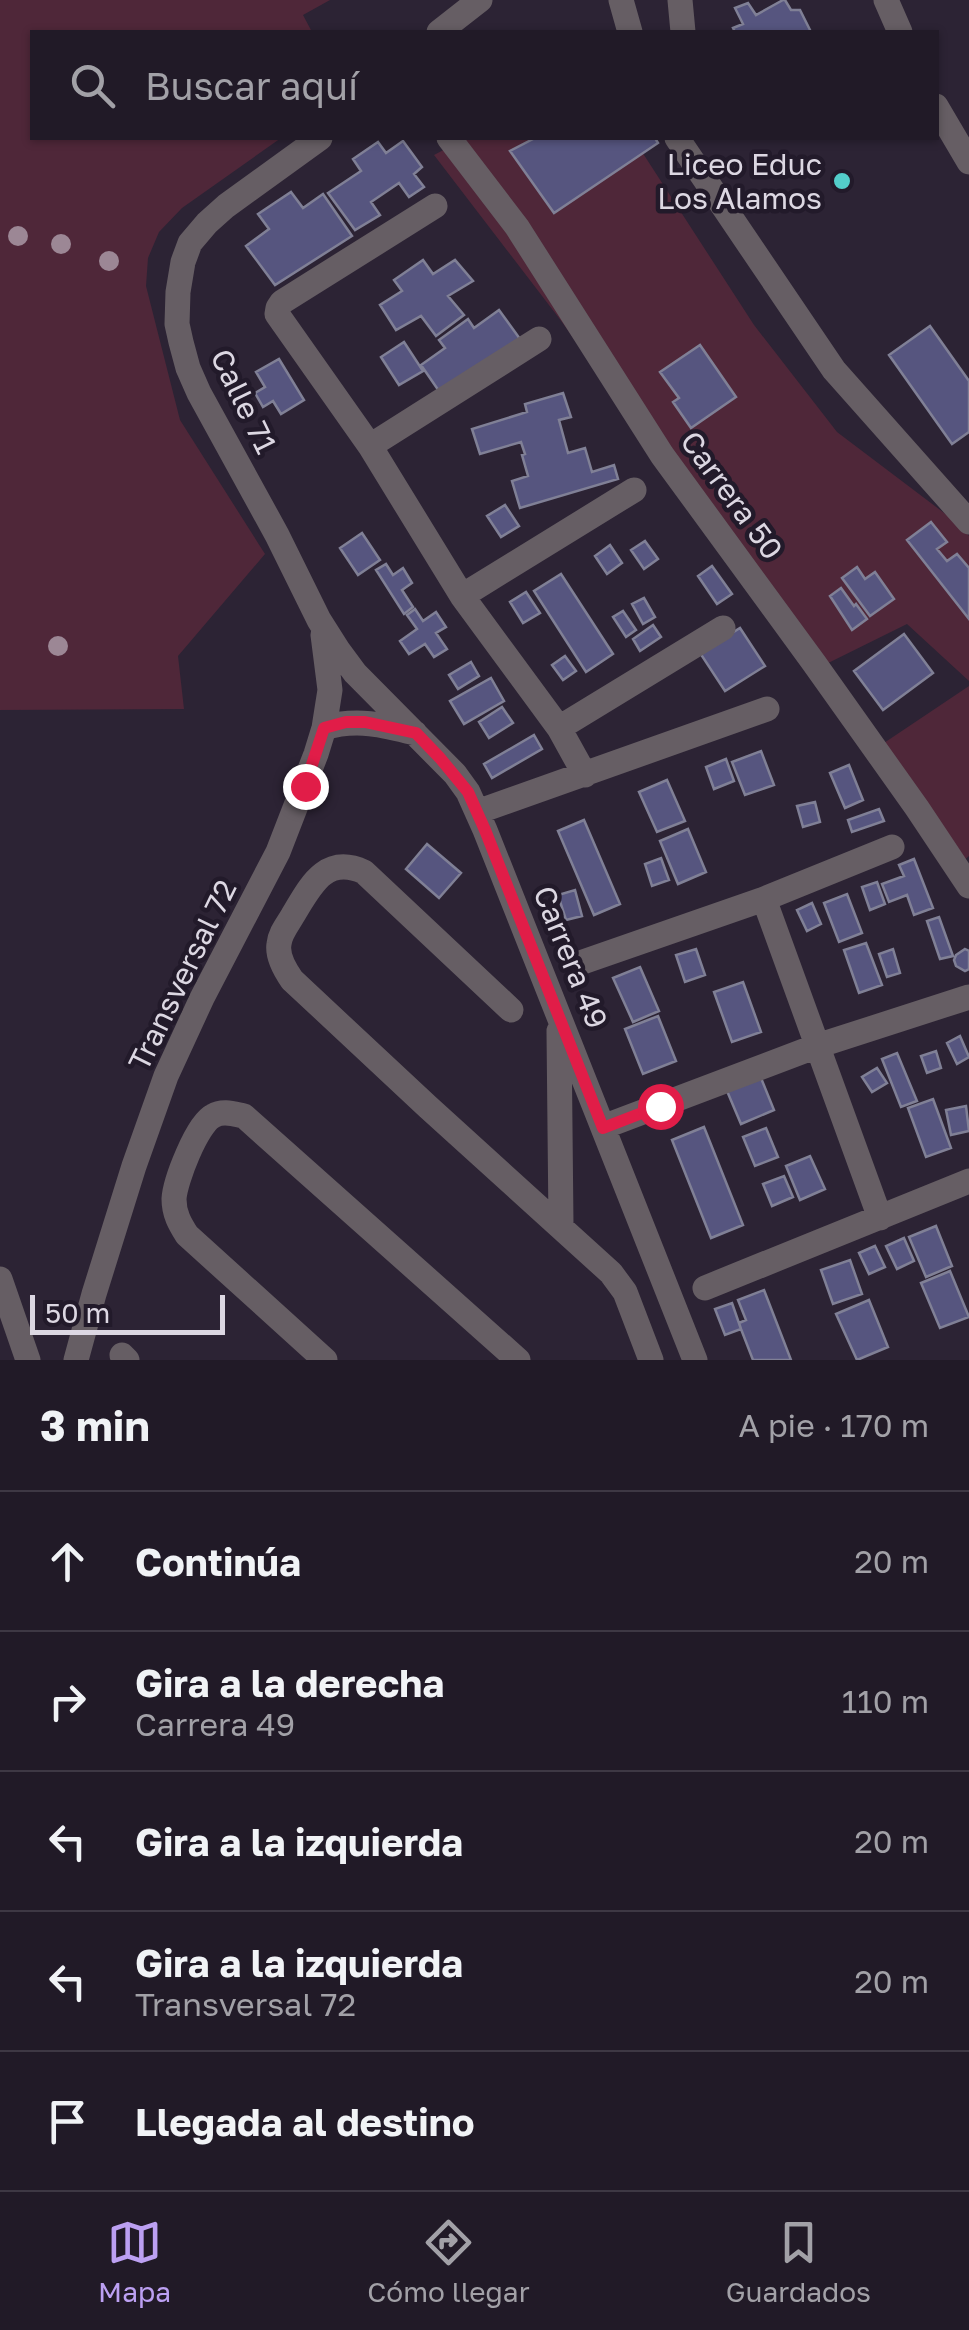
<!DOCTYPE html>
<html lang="es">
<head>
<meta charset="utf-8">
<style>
	:root { --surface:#211a27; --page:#2d2733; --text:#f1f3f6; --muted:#a2a1a7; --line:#3e3844; --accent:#bca0f2 }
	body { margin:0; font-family:"Golos Text",sans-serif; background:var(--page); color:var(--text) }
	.scale { position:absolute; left:30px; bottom:25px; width:195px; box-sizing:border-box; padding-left:10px; border:5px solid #dcd7e2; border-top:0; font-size:28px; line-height:35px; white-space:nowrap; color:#dcd7e2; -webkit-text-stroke:8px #221a2a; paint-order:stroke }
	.stop { position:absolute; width:30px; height:30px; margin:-22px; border:8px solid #e11d48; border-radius:50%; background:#fff }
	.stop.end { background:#e11d48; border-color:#fff; box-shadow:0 2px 10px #0008 }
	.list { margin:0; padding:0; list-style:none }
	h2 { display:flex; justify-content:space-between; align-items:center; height:130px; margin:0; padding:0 40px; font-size:42px }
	h2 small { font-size:32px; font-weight:400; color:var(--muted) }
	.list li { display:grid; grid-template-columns:65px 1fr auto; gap:30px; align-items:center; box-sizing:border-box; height:140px; padding:0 40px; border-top:2px solid var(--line) }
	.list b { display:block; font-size:38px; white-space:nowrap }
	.list p { margin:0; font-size:32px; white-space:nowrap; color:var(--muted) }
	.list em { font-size:32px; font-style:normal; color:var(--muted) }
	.icon { flex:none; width:55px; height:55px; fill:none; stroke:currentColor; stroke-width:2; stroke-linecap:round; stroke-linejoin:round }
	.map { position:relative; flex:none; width:969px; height:1360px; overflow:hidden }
	.search { position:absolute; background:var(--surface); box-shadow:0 2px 8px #0004; left:30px; right:30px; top:30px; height:110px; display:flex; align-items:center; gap:25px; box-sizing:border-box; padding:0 35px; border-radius:0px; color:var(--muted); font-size:38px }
	.sheet { height:830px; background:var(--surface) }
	nav { display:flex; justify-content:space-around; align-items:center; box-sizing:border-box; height:140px; border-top:2px solid var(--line); background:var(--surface); font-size:28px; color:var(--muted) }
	nav a { display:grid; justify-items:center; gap:5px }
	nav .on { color:var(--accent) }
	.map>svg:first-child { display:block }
</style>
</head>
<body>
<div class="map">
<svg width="969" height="1360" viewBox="0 0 969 1360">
	<rect width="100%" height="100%" fill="#2c2334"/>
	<path fill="#4f2739" d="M0,0H330L303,15L312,32H32V138H281L182,208L159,232L148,258L146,286L180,420L265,554L178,656L184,709L0,710Z
		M466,138H633L754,325L837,432L960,525L969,536V681L907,624L808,673L562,322L434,155Z
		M969,686V856L956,867L875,749Z"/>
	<path fill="#56557f" stroke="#808096" stroke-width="2.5" d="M783,0H785L791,10H800L811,32H735L733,28L743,24L735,8L748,3L756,15Z
		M535,138H655L658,143L554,213L510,151Z
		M403,141L422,167L414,174L424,187L409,197L399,183L371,202L380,215L355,230L328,193L361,171L353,159L378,142L386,153Z
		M291,192L303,208L323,194L352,236L275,285L246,246L269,229L258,214Z
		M423,260L433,274L455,260L473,281L448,296L464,315L436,336L421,316L396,330L380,305L402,291L394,280Z
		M499,310L520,339L441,394L421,365L445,348L439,340L468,319L474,328Z
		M930,326L969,381V432L952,444L889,355Z
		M404,342L423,371L399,385L381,357Z
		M700,345L736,397L691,428L673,402L679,398L660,372Z
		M279,359L304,400L281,414L273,401L263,407L255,393L265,387L256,372Z
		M563,393L571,417L559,420L568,453L585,448L592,472L614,465L618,479L520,508L512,481L528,476L522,455L525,454L521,442L480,454L472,429L527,412L525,404Z
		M505,505L519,526L501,537L487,516Z
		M931,522L947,542L937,549L947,561L957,554L969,568V619L907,540Z
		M362,533L380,560L358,575L340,548Z
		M645,541L658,559L644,569L631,550Z
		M610,545L622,563L607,574L595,556Z
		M386,564L393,575L403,568L412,583L402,590L413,607L404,614L376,570Z
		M712,566L732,594L717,604L698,576Z
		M857,567L865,579L875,572L894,599L870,616L842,578Z
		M561,574L613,654L586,672L534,591Z
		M841,588L854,606L856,604L867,619L852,630L830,596Z
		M526,592L540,613L523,623L510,602Z
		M644,598L655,617L643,624L632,604Z
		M415,609L423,621L436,612L446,627L436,633L447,649L434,657L425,644L409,654L400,641L417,629L407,615Z
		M623,611L636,630L626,637L613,617Z
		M653,625L661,637L640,651L633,639Z
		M740,628L765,666L725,691L700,653Z
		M904,634L933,673L883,710L854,671Z
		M565,656L576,671L563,680L552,665Z
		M471,662L479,676L458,689L449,675Z
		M491,678L504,701L464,724L450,701Z
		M502,707L513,723L489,738L479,722Z
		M534,735L542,749L492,778L484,764Z
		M761,751L774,785L745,795L732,762Z
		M726,759L734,781L714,789L706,767Z
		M849,765L863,800L845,808L830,773Z
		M667,780L685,821L657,832L639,792Z
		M815,802L820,822L803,827L797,806Z
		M879,809L884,821L852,832L848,820Z
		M584,820L620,904L594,915L558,831Z
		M688,829L706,872L678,884L660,841Z
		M427,844L461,873L439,898L406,869Z
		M661,858L669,880L652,886L645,864Z
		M914,859L933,908L914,915L907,895L889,902L882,884L904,876L899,865Z
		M877,882L885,904L870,910L862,887Z
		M575,890L582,916L566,920L558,895Z
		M847,894L862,933L839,942L824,903Z
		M812,903L821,924L807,931L797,910Z
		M939,917L953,956L940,959L927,921Z
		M866,943L882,985L859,993L844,950Z
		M696,949L705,975L685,982L676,955Z
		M893,949L900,973L887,977L879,954Z
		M965,949L969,951V969L965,971L956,966L954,960L956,955Z
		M640,967L659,1011L633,1022L613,978Z
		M743,982L761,1032L732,1042L714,992Z
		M658,1016L676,1061L643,1074L625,1029Z
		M960,1036L969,1057L957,1064L947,1043Z
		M936,1051L941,1068L927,1073L921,1056Z
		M897,1053L917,1101L901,1107L882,1059Z
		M877,1068L887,1083L872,1092L862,1077Z
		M761,1078L774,1110L741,1124L727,1091Z
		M933,1099L951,1148L926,1157L908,1108Z
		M966,1106L969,1131L951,1135L946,1110Z
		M704,1127L743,1225L711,1238L672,1140Z
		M766,1128L778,1157L755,1166L743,1137Z
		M810,1156L825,1189L800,1200L786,1166Z
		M784,1176L793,1197L772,1206L763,1184Z
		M936,1226L952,1266L926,1277L909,1237Z
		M904,1238L914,1261L897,1269L886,1246Z
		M875,1246L885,1267L869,1274L859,1253Z
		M850,1260L862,1294L833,1304L821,1270Z
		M950,1271L969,1317L940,1328L921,1283Z
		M764,1290L791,1360H753L741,1329L739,1323L746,1320L738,1300Z
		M869,1300L888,1347L857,1360L836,1314Z
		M732,1303L741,1329L725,1335L715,1309Z"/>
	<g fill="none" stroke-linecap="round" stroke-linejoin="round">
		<path stroke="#665e64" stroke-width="25" d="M621,0L630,32
			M680,0L683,32
			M886,0L900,32
			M439,32L480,0
			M936,106L969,162
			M320,138L226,206L207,223L190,243L183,262L178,292L177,324L181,342L188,368L199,393L277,535L319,620L338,650L355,673L455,774L468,792L485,830L695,1360
			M449,138L517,227L662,455L814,663L917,808L969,886
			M677,138L834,370L969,522
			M435,206L282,302L278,308L277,314L370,446L462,596L559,728L585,775
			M370,446L539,339
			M462,596L634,490
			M324,728C356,718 384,725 415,733
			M559,728L723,628
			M477,812L767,709
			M764,899L880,1218
			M580,963L764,899L892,847
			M511,1010L364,872C325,854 310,887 293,915C288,924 280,933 279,944C277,956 285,970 292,980L428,1107L611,1273L625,1292L651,1360
			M559,1031L561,1225
			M603,1127L817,1046L969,997
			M0,1279L28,1360
			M705,1288L969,1181
			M122,1355L127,1360
			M76,1360L94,1294L134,1166L166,1076L202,998L278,852L316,754L324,728L330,690L323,635
			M325,1360L187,1235C180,1224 174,1214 174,1199C175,1181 197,1124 213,1116C223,1110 234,1114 244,1116L518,1360"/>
	</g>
	<g fill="#9c8795">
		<circle cx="18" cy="236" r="10"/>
		<circle cx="61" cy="244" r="10"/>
		<circle cx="109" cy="261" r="10"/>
		<circle cx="58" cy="646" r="10"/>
	</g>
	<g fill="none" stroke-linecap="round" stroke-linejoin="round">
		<path stroke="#e11d48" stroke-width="12" d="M305,786L324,728L346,722H365L416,733L440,758L468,792L485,830L603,1128L660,1106"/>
	</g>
	<circle fill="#53cdca" stroke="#221a2a" stroke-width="4" cx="842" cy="181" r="10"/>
	<g text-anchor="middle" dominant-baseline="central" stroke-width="9" stroke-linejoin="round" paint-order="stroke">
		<g font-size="30" fill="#dcd7e2" stroke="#221a2a" text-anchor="end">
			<text x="822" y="164">Liceo Educ<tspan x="822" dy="34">Los Alamos</tspan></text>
		</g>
		<g font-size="30" fill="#dcd7e2" stroke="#221a2a">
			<text transform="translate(244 401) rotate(64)">Calle 71</text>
			<text transform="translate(732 495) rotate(54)">Carrera 50</text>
			<text transform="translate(571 957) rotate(68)">Carrera 49</text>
			<text transform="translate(182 975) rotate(-64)">Transversal 72</text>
		</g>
	</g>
</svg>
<div class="scale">50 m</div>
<div class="stop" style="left:660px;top:1106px"></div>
<div class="stop end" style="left:305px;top:786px"></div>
<div class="search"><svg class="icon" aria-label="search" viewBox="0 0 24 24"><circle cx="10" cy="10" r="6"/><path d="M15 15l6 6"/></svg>Buscar aquí</div>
</div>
<section class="sheet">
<h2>3 min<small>A pie · 170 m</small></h2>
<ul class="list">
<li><svg class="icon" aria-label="ahead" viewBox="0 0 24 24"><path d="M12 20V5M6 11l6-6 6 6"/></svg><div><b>Continúa</b></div><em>20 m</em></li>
<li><svg class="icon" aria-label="right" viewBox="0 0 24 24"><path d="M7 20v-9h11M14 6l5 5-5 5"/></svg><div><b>Gira a la derecha</b><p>Carrera 49</p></div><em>110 m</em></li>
<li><svg class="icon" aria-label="left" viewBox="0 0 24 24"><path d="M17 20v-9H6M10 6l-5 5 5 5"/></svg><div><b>Gira a la izquierda</b></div><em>20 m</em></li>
<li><svg class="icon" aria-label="left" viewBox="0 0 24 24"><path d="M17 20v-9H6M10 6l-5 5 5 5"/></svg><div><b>Gira a la izquierda</b><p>Transversal 72</p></div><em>20 m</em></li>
<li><svg class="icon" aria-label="arrive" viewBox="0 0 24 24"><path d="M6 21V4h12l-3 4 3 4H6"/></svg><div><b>Llegada al destino</b></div></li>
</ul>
</section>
<nav>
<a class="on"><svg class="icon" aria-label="map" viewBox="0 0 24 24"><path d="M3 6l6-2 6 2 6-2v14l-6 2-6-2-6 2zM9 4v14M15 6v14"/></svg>Mapa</a>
<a><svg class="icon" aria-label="directions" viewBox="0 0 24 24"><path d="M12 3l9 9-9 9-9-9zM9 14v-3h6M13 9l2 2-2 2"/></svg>Cómo llegar</a>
<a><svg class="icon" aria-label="saved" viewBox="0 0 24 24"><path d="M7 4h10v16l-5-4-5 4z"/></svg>Guardados</a>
</nav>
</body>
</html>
